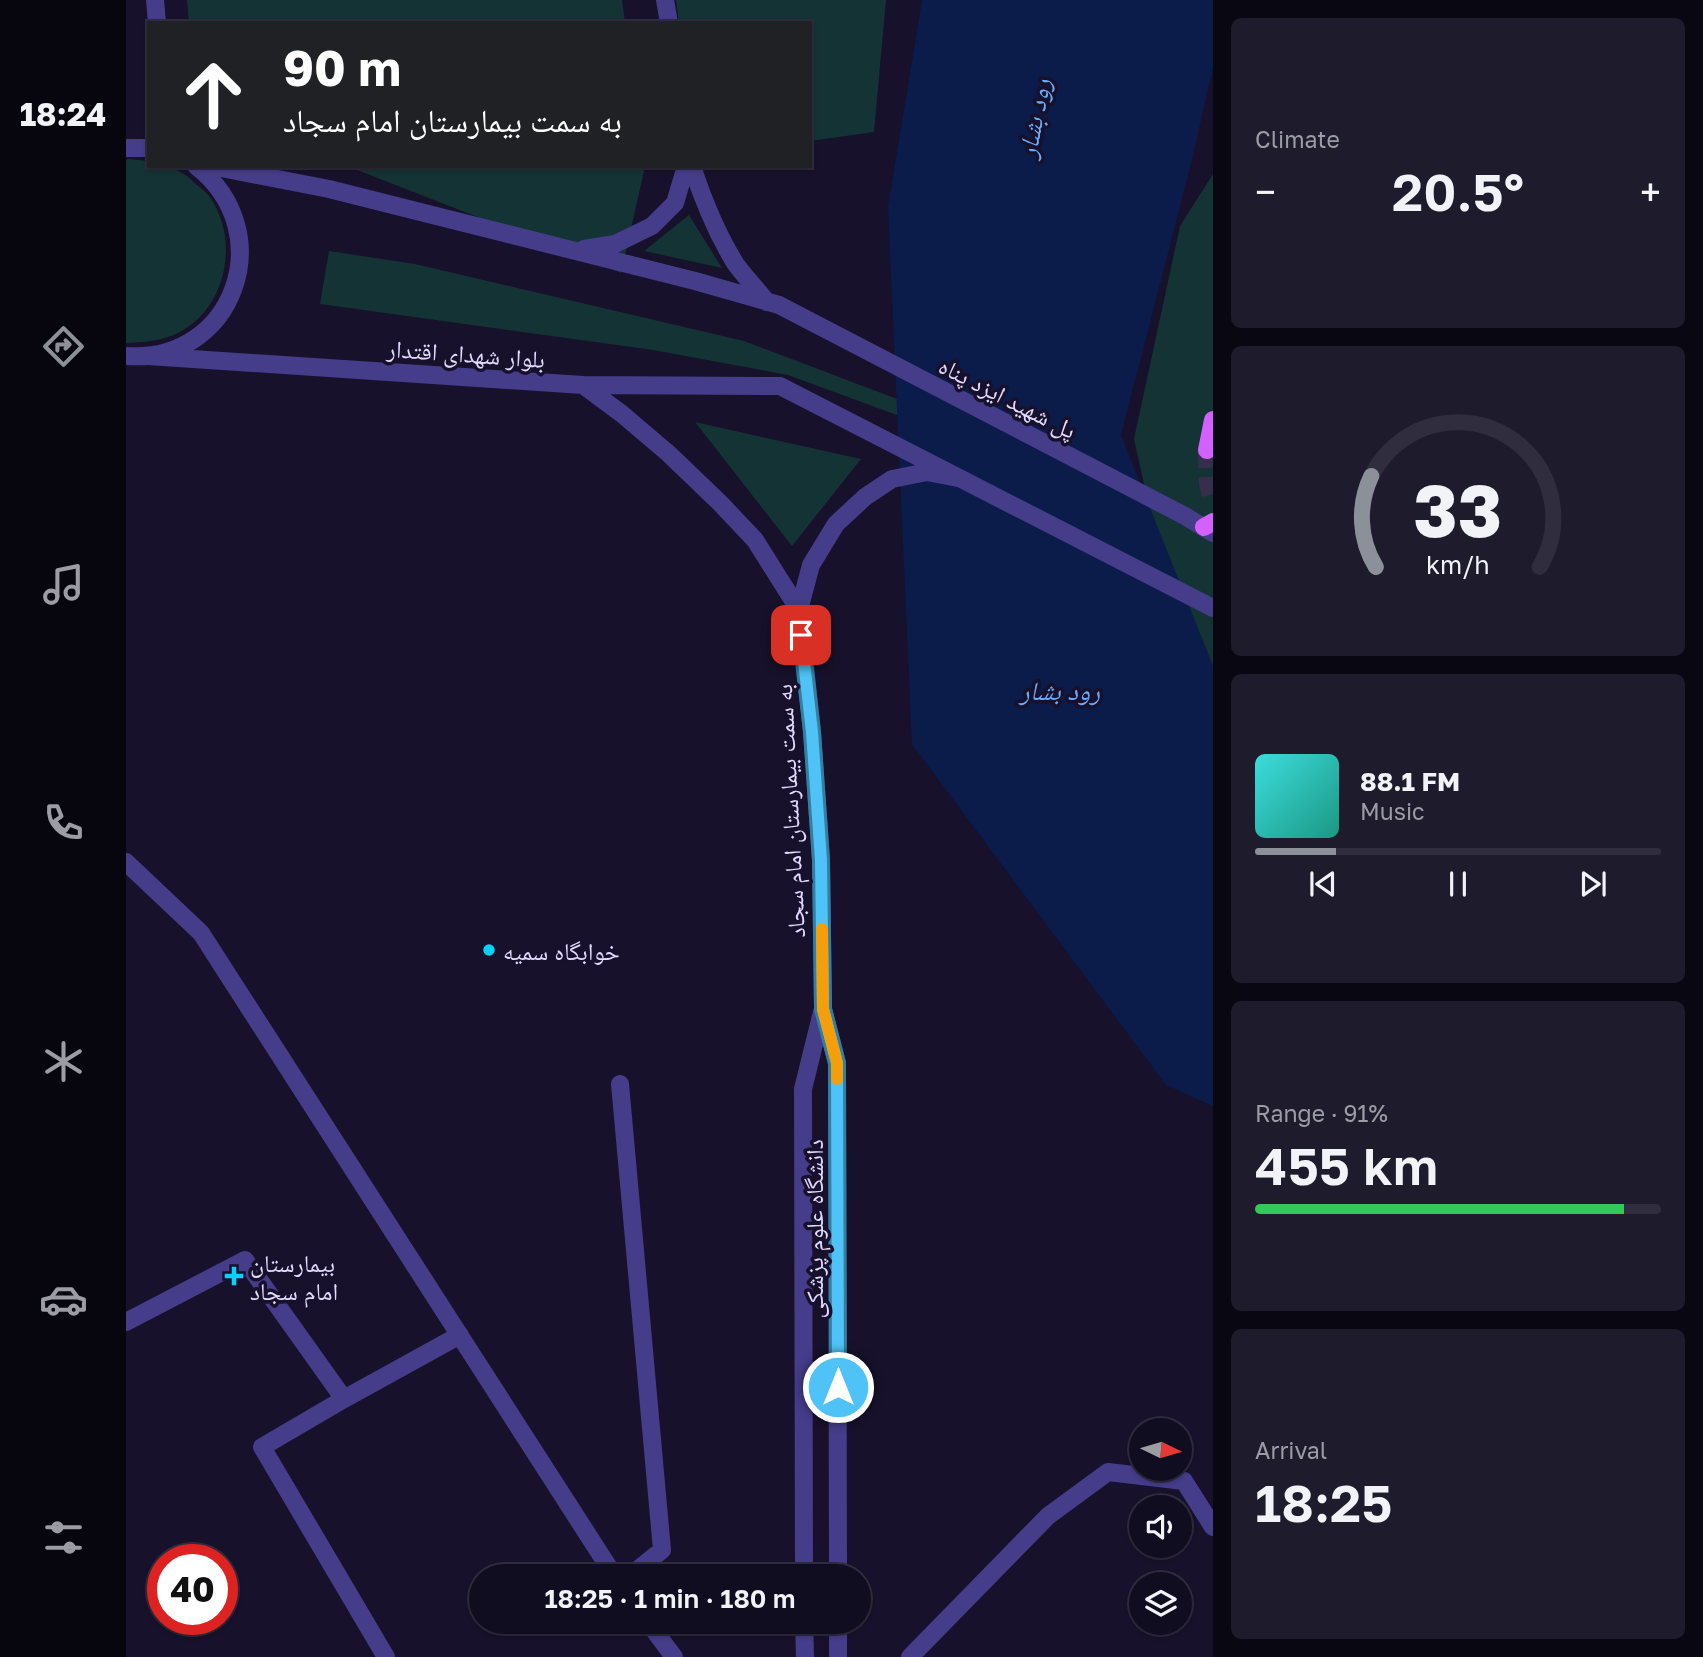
<!DOCTYPE html>
<meta charset="utf-8">
<style>
body{margin:0;font-family:"Golos Text","Noto Naskh Arabic",sans-serif;background:#1e1b2d;color:#f1f3f6;height:100vh;display:flex;flex-direction:column;font-size:26px;white-space:nowrap}
*{box-sizing:border-box;margin:0}
p{font-size:23px;color:#9c9ca5}
.icon{flex:none;width:38px;height:38px;fill:none;stroke:currentColor;stroke-width:2;stroke-linecap:round;stroke-linejoin:round}
.map{position:relative;flex:1;overflow:hidden}
.side{display:flex;flex-direction:column;gap:18px;padding:18px;background:#090712;width:490px}
.side>*{flex:none}
.banner{position:absolute;left:21px;top:21px;width:665px;height:147px;border-radius:0px;box-shadow:0 2px 5px #0004,0 0 0 2px #302d3e;background:#202124;color:#fff;overflow:hidden}
.needle{width:46px;rotate:95deg}
.tools{position:absolute;left:1003px;top:1418px;display:grid;gap:14px}
.tools a{display:grid;place-items:center;width:63px;height:63px;border-radius:50%;background:#110d20;box-shadow:0 2px 5px #0004,0 0 0 2px #302d3e;font-size:35px}
.speed{position:absolute;left:21px;top:1544px;display:flex;gap:14px;font-size:35px;font-weight:700;text-align:center}
.speed>*{display:grid;place-content:center;width:91px;height:91px;border-radius:50%;background:#110d20;box-shadow:0 2px 5px #0004,0 0 0 2px #302d3e;line-height:1}
.speed .limit{border:10px solid #d22;background:#fff;color:#111}
.pin{position:absolute;display:grid;place-items:center;width:60px;height:60px;color:#fff;margin:-30px;border-radius:14px;box-shadow:0 4px 10px #0006}
.me{position:absolute;width:77px;margin:-38px;rotate:0deg;stroke-linejoin:round;filter:drop-shadow(0 0 5px #0008)}
.turn{display:flex;align-items:center;gap:24px;height:147px;padding:0 21px;font-size:32px}
.turn .icon{width:91px;height:91px;stroke-width:2.5}
.turn b{display:block;font-size:49px;line-height:60px}
.big{font-size:52px;font-weight:600;line-height:1.1}
.side .widget{flex:1;display:flex;flex-direction:column;justify-content:center;gap:10px;min-width:0;padding:0 24px;border-radius:10px;background:#1e1b2d}
.side .dial{align-items:center;gap:0}
.dial svg{height:182px;overflow:visible;fill:none;stroke:#302d3e;stroke-width:7;stroke-linecap:round;text-anchor:middle}
.dial text{fill:#f1f3f6;stroke:none}
.song{display:flex;align-items:center;gap:21px}
.cover{width:84px;height:84px;border-radius:10px;background:linear-gradient(135deg,hsl(180 70% 55%),hsl(170 70% 35%))}
.played{height:7px;border-radius:4px;background:linear-gradient(90deg,#8c9099 20%,#302d3e 20%)}
.keys{display:flex;justify-content:space-around;direction:ltr}
.heat{display:flex;justify-content:space-between;align-items:center;font-size:38px;direction:ltr}
.charge{height:10px;border-radius:5px;background:linear-gradient(90deg,#34c759 91%,#302d3e 0)}
.trip{position:absolute;left:343px;top:1564px;width:402px;height:70px;border-radius:35px;background:#110d20;box-shadow:0 2px 5px #0004,0 0 0 2px #302d3e;font-weight:600;line-height:70px;text-align:center}
main{display:flex;flex:1;min-height:0}
.tab-bar{display:flex;flex-direction:column;width:126px;justify-content:space-around;align-items:center;background:#07050d;color:#9c9ca5}
.tab-bar .icon{width:49px;height:49px}
.tab-bar .selected{color:#8c9099}
.tab-bar b{font-size:32px;color:#f1f3f6}
.map>svg:first-child{display:block}
.green{fill:#143335}
.water{fill:#0b1c4a}
.lines{fill:none;stroke-linecap:round;stroke-linejoin:round}
.major-tunnel{stroke:#352f4b;stroke-width:18;stroke-dasharray:18 9;stroke-linecap:butt}
.minor{stroke:#453c8a;stroke-width:18}
.major{stroke:#d261ff;stroke-width:18}
.route-casing{stroke:#337fa1;stroke-width:18}
.route{stroke:#4fc3f7;stroke-width:12}
.slow{stroke:#f59e0b;stroke-width:12}
.poi-dot{fill:#06d1ff;stroke:#17112b;stroke-width:2.5}
.labels{text-anchor:middle;dominant-baseline:central;stroke-width:7;stroke-linejoin:round;paint-order:stroke}
.street-label{font-size:24px;fill:#e2daff;stroke:#17112b}
.poi-label{font-size:24px;fill:#e2daff;stroke:#17112b;text-anchor:start}
.water-label{font-size:26px;font-style:italic;fill:#68acff;stroke:#17112b}
</style>
<main>
<nav class="tab-bar">
<b>18:24</b>
<svg class="icon selected" aria-label="directions" viewBox="0 0 24 24"><path d="M12 3l9 9-9 9-9-9zM9 14v-3h6M13 9l2 2-2 2"/></svg>
<svg class="icon" aria-label="music" viewBox="0 0 24 24"><path d="M9 18V5l10-2v13"/><circle cx="6" cy="18" r="3"/><circle cx="16" cy="16" r="3"/></svg>
<svg class="icon" aria-label="phone" viewBox="0 0 24 24"><path d="M5 4h4l2 5-3 2q2 4 5 5l2-3 5 2v4C11 20 4 13 5 4z"/></svg>
<svg class="icon" aria-label="climate" viewBox="0 0 24 24"><path d="M12 3v18M4 7l16 10M4 17L20 7"/></svg>
<svg class="icon" aria-label="car" viewBox="0 0 24 24"><path d="M5 17H2v-5l4-1 3-4h7l3 4 3 1v5h-3M9 17h6M6 11h13"/><circle cx="7" cy="17" r="2"/><circle cx="17" cy="17" r="2"/></svg>
<svg class="icon" aria-label="filters" viewBox="0 0 24 24"><path d="M4 7h16M4 17h16"/><circle cx="9" cy="7" r="2"/><circle cx="15" cy="17" r="2"/></svg>
</nav>
<div class="map">
<svg width="1087" height="1657" viewBox="0 0 1087 1657">
<rect width="100%" height="100%" fill="#17112b"/>
<!-- green -->
<path class="green" d="M 61,0 L 496,0 L 499,23 L 63,23 Z
M 550,0 L 760,0 L 748,132 L 684,141 L 684,23 L 553,23 Z
M 2,159 L 23,161 L 23,166 C 28,166 34,166 39,166 C 51,168 62,176 71,185 C 75,188 80,192 83,196 C 113,237 102,302 59,329 C 42,340 22,342 2,343 L 0,343 L 0,160 Z
M 221,166 L 518,166 L 518,171 L 495,273 Z
M 1087,174 L 1087,736 L 806,428 L 662,375 L 527,350 L 194,304 L 203,251 L 289,264 L 618,341 L 808,413 L 1023,506 L 1008,439 L 1054,226 Z
M 563,215 L 596,268 L 518,251 Z
M 569,422 L 735,459 L 666,546 Z"/>
<!-- water -->
<path class="water" d="M 796,0 L 1087,0 L 1087,67 L 1066,160 L 995,435 L 1087,666 L 1087,1106 L 1040,1085 L 786,744 L 762,207 Z"/>
<g class="lines">
<!-- major-tunnel -->
<path class="major-tunnel" d="M 1081,450 L 1082,484 L 1087,502"/>
<!-- minor -->
<path class="minor" d="M 29,0 L 31,23
M 539,0 L 543,23
M 0,148 L 23,148
M 85,166 L 203,189 L 569,281 L 653,305 L 1059,516 L 1087,533
M 566,166 C 577,200 590,232 609,263 C 618,276 631,289 641,302
M 458,249 L 489,244 L 526,226 L 549,203 L 560,166
M 0,356 C 108,364 155,232 70,166
M 22,356 L 457,385 L 654,386 L 1087,608
M 457,385 L 496,414 L 543,454 L 594,503 L 629,540 L 673,610
M 0,862 L 75,933 L 489,1577
M 494,1084 L 536,1550 L 503,1577
M 0,1322 L 119,1260 L 218,1399
M 678,1577 L 677,1089 L 696,1012
M 712,1577 L 711,1063 L 697,1009 L 695,860 L 686,732 L 673,610 L 685,565 L 710,524 L 739,497 L 766,479 L 801,472 L 832,478
M 522,1622 L 548,1657
M 678,1622 L 679,1657
M 712,1622 L 712,1657
M 260,1657 L 136,1447 L 218,1399 L 334,1335
M 784,1657 L 922,1516 L 982,1472 L 1058,1481 L 1087,1527"/>
<!-- major -->
<path class="major" d="M 1081,450 L 1087,420
M 1078,527 L 1087,522"/>
</g>
<g class="lines">
<defs>
<path id="route" d="M 675,635 L 686,732 L 695,860 L 697,1009 L 711,1063 L 712,1387"/>
</defs>
<!-- route casing -->
<use href="#route" class="route-casing"/>
<!-- route -->
<use href="#route" class="route"/>
<!-- slow -->
<path class="slow" d="M 696,929 L 697,1009 L 711,1063 L 711,1079"/>
</g>
<!-- markers -->
<g class="poi-dot">
<circle cx="363" cy="950" r="7"/>
<path d="M104.5 1265.5h7v7h7v7h-7v7h-7v-7h-7v-7h7z"/>
</g>
<g class="labels">
<!-- street labels -->
<g class="street-label">
<text transform="translate(340 353) rotate(4)">بلوار شهدای اقتدار</text>
<text transform="translate(882 397) rotate(27)">پل شهید ایزد پناه</text>
<text transform="translate(663 811) rotate(-93)">به سمت بیمارستان امام سجاد</text>
<text transform="translate(687 1229) rotate(-90)">دانشگاه علوم پزشکی</text>
</g>
<!-- poi labels -->
<g class="poi-label">
<text x="377" y="950">خوابگاه سمیه</text>
<text x="124" y="1262">بیمارستان<tspan x="124" dy="28">امام سجاد</tspan></text>
</g>
<!-- water labels -->
<g class="water-label">
<text transform="translate(908 118) rotate(-79)">رود بشار</text>
<text x="934" y="690">رود بشار</text>
</g>
</g>
</svg>
<div class="tools">
<a><svg class="needle" viewBox="-14 -14 28 28"><path d="M0-13l5 13h-10z" fill="#e53935"/><path d="M0 13l5-13h-10z" fill="#9c9ca5"/></svg></a>
<a><svg class="icon" aria-label="sound" viewBox="0 0 24 24"><path d="M4 9h4l5-4v14l-5-4H4zM17 9q2 3 0 6"/></svg></a>
<a><svg class="icon" aria-label="layers" viewBox="0 0 24 24"><path d="M12 4l9 5-9 5-9-5zM3 14l9 5 9-5"/></svg></a>
</div>
<div class="speed"><div class="limit">40</div></div>
<div class="pin" style="left:675px;top:635px;background:#d93025"><svg class="icon" aria-label="arrive" viewBox="0 0 24 24"><path d="M6 21V4h12l-3 4 3 4H6"/></svg></div>
<svg class="me" style="left:712px;top:1387px" viewBox="-20 -20 40 40"><circle r="17" fill="#4fc3f7" stroke="#fff" stroke-width="3"/><path d="M0-11L8 9 0 5-8 9z" fill="#fff"/></svg>
<div class="trip">18:25 · 1 min · 180 m</div>
<div class="banner">
<div class="turn"><svg class="icon" aria-label="ahead" viewBox="0 0 24 24"><path d="M12 20V5M6 11l6-6 6 6"/></svg><div><b>90 m</b>به سمت بیمارستان امام سجاد</div></div>
</div>
</div>
<section class="side">
<div class="widget"><p>Climate</p>
<div class="heat"><a>−</a><b class="big">20.5°</b><a>+</a></div>
</div>
<div class="widget dial"><svg viewBox="0 0 100 80">
<path d="M14 69A42 42 0 1 1 86 69"/>
<path d="M14 69A42 42 0 0 1 12 29" stroke="#8c9099"/>
<text x="50" y="56" font-size="32" font-weight="700">33</text>
<text x="50" y="72" font-size="11">km/h</text>
</svg></div>
<div class="widget">
<div class="song"><i class="cover"></i><div><b>88.1 FM</b><p>Music</p></div></div>
<div class="played"></div>
<div class="keys"><svg class="icon" aria-label="previous" viewBox="0 0 24 24"><path d="M18 5L8 12l10 7zM5 5v14"/></svg><svg class="icon" aria-label="pause" viewBox="0 0 24 24"><path d="M8 5v14M16 5v14"/></svg><svg class="icon" aria-label="next" viewBox="0 0 24 24"><path d="M6 5l10 7-10 7zM19 5v14"/></svg></div>
</div>
<div class="widget"><p>Range · 91%</p><b class="big">455 km</b><div class="charge"></div></div>
<div class="widget"><p>Arrival</p><b class="big">18:25</b></div>
</section>
</main>
